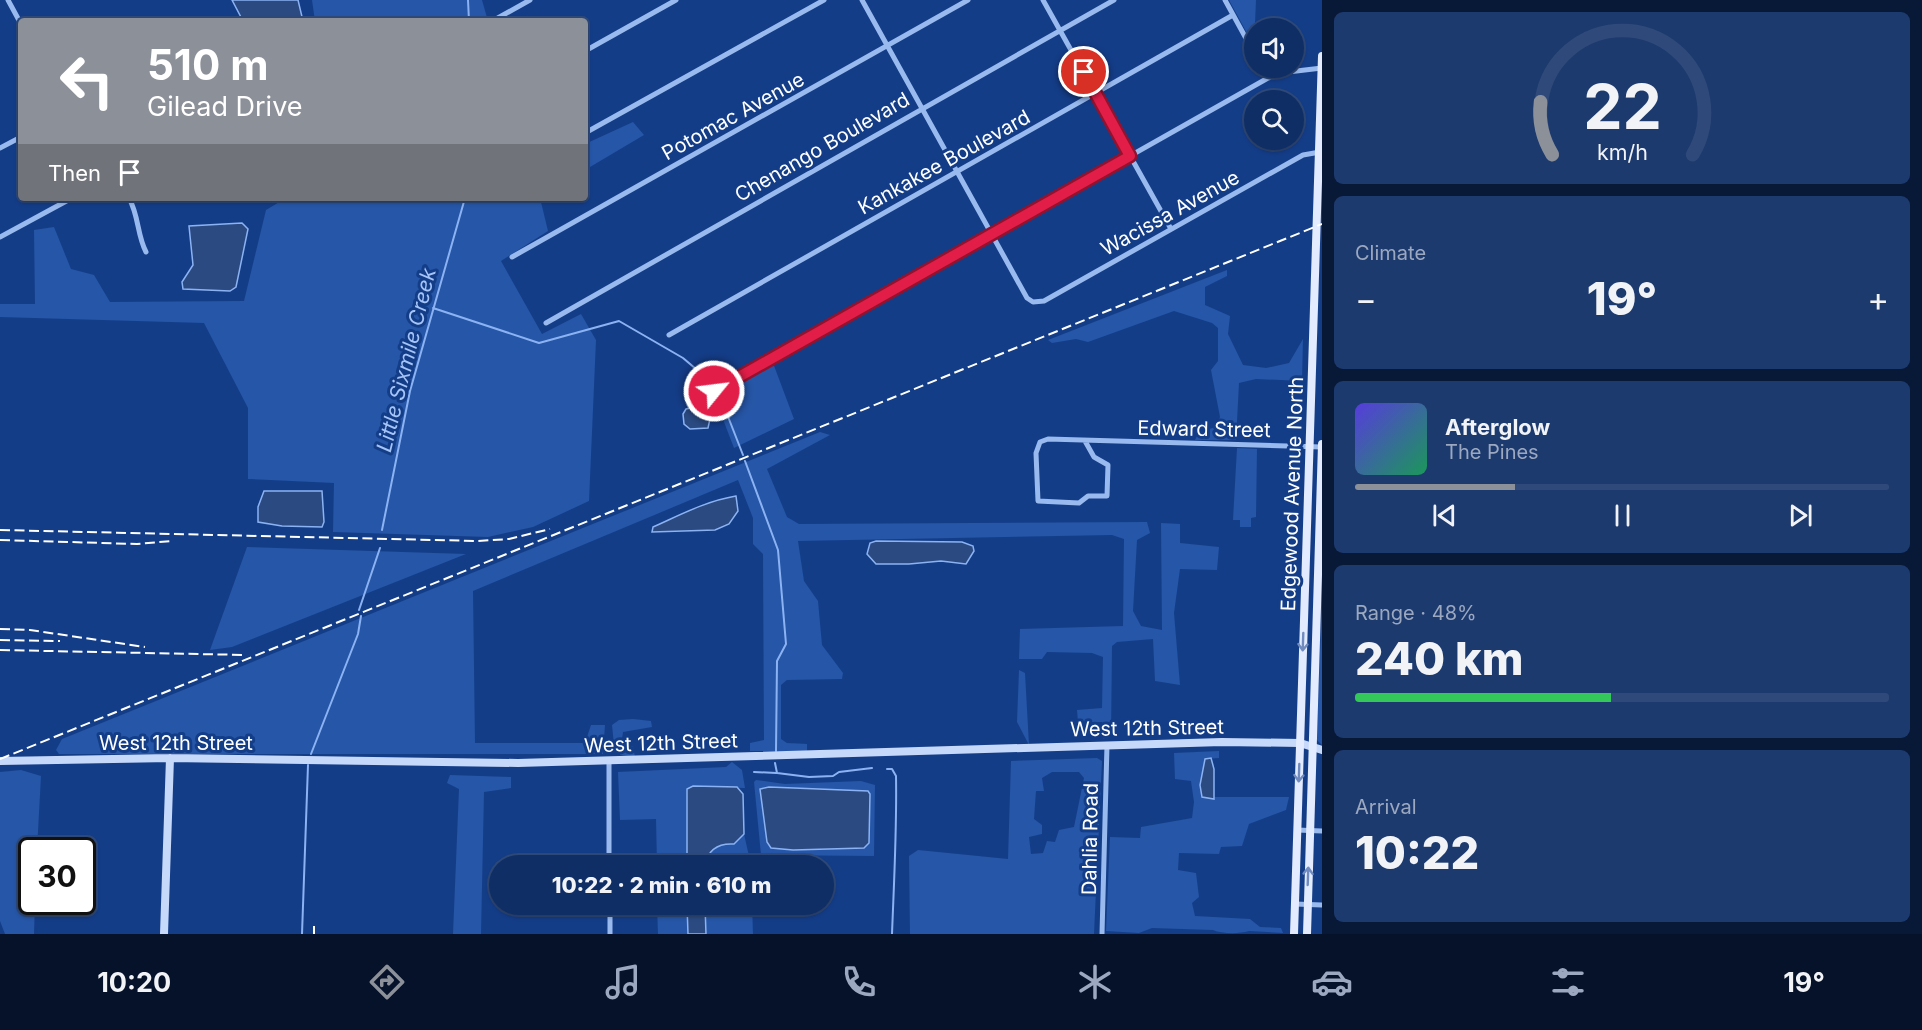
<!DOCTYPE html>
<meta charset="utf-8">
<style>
body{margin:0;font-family:Inter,sans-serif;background:#1d3a6f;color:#f1f3f6;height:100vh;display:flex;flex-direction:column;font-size:22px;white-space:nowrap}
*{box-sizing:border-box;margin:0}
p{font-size:20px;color:#9ba8bf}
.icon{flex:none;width:33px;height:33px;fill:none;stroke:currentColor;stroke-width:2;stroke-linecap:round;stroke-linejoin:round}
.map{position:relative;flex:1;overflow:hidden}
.drawer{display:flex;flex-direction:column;gap:12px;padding:12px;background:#081938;width:600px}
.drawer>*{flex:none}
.top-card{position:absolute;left:18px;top:18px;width:570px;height:183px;border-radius:6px;box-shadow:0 2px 4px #0004,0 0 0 2px #2f4a7a;background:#8c9099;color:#fff;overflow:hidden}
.tools{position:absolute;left:1244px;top:18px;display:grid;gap:12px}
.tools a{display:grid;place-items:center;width:60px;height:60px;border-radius:50%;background:#0f2e66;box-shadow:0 2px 4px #0004,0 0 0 2px #2f4a7a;font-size:30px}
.speed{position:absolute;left:18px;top:837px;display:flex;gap:12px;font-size:30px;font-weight:700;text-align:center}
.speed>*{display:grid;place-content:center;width:78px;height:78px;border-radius:50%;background:#0f2e66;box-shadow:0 2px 4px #0004,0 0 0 2px #2f4a7a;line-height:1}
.speed .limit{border:3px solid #111;border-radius:9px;background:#fff;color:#111}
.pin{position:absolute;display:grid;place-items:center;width:51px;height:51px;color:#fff;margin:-26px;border:3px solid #fff;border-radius:50%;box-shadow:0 2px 6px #0007}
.me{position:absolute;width:66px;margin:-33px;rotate:61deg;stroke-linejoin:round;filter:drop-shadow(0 0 4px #0008)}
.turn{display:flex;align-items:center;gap:21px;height:126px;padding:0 30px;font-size:27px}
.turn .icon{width:78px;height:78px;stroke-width:2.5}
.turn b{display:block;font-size:42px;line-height:51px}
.then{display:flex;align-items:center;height:57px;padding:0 30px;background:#0003;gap:12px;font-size:22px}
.big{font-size:45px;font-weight:800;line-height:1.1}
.drawer .widget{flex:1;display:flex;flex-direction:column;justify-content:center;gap:9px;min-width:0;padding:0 21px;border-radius:9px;background:#1d3a6f}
.drawer .dial{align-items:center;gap:0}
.dial svg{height:156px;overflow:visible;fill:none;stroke:#2f4a7a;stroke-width:7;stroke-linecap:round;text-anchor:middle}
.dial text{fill:#f1f3f6;stroke:none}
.song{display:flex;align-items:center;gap:18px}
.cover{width:72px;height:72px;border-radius:9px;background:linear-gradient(135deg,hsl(250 70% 55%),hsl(150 70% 35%))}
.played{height:6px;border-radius:3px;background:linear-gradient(90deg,#8c9099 30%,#2f4a7a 30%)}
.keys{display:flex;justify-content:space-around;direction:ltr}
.heat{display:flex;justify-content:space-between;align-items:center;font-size:33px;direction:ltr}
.charge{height:9px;border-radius:4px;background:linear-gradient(90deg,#34c759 48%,#2f4a7a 0)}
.trip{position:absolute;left:489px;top:855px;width:345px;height:60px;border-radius:30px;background:#0f2e66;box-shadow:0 2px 4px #0004,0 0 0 2px #2f4a7a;font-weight:800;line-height:60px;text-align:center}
.dock{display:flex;height:96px;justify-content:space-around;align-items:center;background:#061229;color:#9ba8bf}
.dock .icon{width:42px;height:42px}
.dock .on{color:#8c9099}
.dock b{font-size:27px;color:#f1f3f6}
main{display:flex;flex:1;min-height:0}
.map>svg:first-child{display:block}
.green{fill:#2656a7;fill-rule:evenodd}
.water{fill:#2b4a82;stroke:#8bb3f3;stroke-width:1.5}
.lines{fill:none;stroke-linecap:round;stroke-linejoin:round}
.stream{stroke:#8bb3f3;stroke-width:2}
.street{stroke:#99baef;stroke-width:5}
.secondary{stroke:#c7d9fb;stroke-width:8}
.primary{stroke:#e2ebff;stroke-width:8}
.rail{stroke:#fff;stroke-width:2;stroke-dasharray:10 4.5;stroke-linecap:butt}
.oneway{stroke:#718bbe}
.route-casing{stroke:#92132f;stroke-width:15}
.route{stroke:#e11d48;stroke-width:10}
.labels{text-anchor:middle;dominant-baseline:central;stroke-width:6;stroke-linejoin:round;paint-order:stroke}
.street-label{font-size:20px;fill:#fff;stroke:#143d88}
.water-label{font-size:21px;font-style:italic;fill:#a5c4f7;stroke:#143d88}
</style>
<main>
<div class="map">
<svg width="1322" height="934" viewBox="0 0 1322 934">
<rect width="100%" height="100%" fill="#143d88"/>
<!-- green -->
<path class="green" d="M 312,0 L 482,0 L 488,21 L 315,21 Z
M 1229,0 L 1256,0 L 1254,46 Z
M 633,122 L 644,135 L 585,170 L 585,144 Z
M 286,198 L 540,198 L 548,231 L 501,261 L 542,334 L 581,314 L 596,340 L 589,501 L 533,527 L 488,537 L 333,532 L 334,483 L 248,479 L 248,408 L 204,323 L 0,317 L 0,304 L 35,304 L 34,230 L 54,227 L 71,269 L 94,275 L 110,302 L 244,301 L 266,210 Z
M 1227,270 L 1227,276 L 1205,287 L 1205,305 L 1230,316 L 1228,334 L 1243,365 L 1266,368 L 1289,363 L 1303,339 L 1302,381 L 1256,379 L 1239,383 L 1236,440 L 1195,440 L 1199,432 L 1216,427 L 1220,417 L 1211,370 L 1218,361 L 1218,328 L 1212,323 L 1174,311 L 1088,342 L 1076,339 L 1052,343 L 1048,340 Z
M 773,363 L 794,419 L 734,448 L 714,396 Z
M 820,432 L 830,435 L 767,469 L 787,517 L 799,524 L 1147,522 L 1150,533 L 1137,540 L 1133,611 L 1141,626 L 1162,630 L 1161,523 L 1180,524 L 1180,543 L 1219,547 L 1217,570 L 1180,569 L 1174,613 L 1180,685 L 1155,681 L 1153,639 L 1117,642 L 1112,646 L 1111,737 L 1103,739 L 1102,722 L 1078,722 L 1077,710 L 1102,708 L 1103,657 L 1092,653 L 1047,652 L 1042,659 L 1019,659 L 1020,629 L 1123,626 L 1124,539 L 1112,535 L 798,541 L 804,581 L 818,601 L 822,645 L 843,673 L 842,679 L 787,680 L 781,685 L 781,739 L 787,743 L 807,744 L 807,751 L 750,751 L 750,743 L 764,740 L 763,554 L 753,544 L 753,518 L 738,480 L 473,591 L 475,743 L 585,743 L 591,725 L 605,725 L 603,754 L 59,754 L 56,750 L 62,739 Z
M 1237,448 L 1257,449 L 1256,517 L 1251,518 L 1251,527 L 1240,527 L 1240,520 L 1233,520 Z
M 247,547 L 466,554 L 232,647 L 210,650 Z
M 1322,594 L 1322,745 L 1317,740 Z
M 1019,670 L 1025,673 L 1029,745 L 1017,722 Z
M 633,719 L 651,721 L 652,727 L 623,732 L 622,739 L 633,747 L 635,757 L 620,755 L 620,745 L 614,745 L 612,725 L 619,720 Z
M 1219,751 L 1219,758 L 1205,759 L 1203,797 L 1289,797 L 1286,810 L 1249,824 L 1242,846 L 1221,847 L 1219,854 L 1179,853 L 1178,870 L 1196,873 L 1199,897 L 1192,903 L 1195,916 L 1250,919 L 1260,927 L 1281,928 L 1283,933 L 1249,931 C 1239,934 1222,934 1213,930 L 1152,928 L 1139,933 L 1106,931 L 1110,837 L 1140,838 L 1141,827 L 1192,818 L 1194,802 L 1191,781 L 1175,779 L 1174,753 Z
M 1097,758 L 1102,761 L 1094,934 L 910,934 L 909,856 L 918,850 L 1008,859 L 1011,761 ZM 1052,772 L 1079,772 L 1084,778 L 1074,827 L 1059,830 L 1055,842 L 1047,841 L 1043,853 L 1031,854 L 1029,837 L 1042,834 L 1042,825 L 1034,819 L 1036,791 L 1044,791 L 1042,778 Z
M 732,762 L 742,770 L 745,788 L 689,787 L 687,865 L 657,865 L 656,819 L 620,820 L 618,772 L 726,767 Z
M 21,770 L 41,776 L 37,850 L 32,850 L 32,902 L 35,902 L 34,934 L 5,934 L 0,921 L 0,772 Z
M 450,775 L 511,777 L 511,788 L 484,792 L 481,934 L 453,934 L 459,789 L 447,783 Z
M 756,780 L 785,784 L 861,781 L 875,785 L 874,856 L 761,855 L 754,782 ZM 769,787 L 780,790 L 864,848 L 793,850 L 771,848 L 767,842 L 760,792 L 761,788 Z
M 744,834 L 751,865 L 705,866 C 708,850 718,843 734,844 Z
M 657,905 L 687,905 L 688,934 L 658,934 Z
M 705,905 L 752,905 L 753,934 L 706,934 Z"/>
<!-- water -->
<path class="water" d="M 232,0 L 298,0 L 303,21 L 243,21 Z
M 242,223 L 248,229 L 236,287 L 230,291 L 183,289 L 182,282 L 193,265 L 189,226 Z
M 703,405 L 712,410 L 708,428 L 690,429 L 684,424 L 683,414 L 686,409 Z
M 264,491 L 322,491 L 324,522 L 322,527 L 282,526 L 258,522 L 258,507 Z
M 736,496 L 738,511 L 729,524 L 715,530 L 652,532 L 653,527 C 680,515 706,501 736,496 Z
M 876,541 L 962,542 L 973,546 L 974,551 L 966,564 L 941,561 L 909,564 L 876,564 L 867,554 L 870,543 Z
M 1211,758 L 1214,769 L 1214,799 L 1202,797 L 1200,785 L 1205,759 Z
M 693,786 L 737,787 L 743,794 L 744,834 L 734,844 C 718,843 708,850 705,865 L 687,865 L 687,789 Z
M 769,787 L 868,791 L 870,794 L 869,843 L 864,848 L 793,850 L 771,848 L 767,842 L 760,789 Z
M 687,905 L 705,905 L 706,934 L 688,934 Z"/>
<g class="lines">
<!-- stream -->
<path class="stream" d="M 468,0 L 469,21
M 433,308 L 539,343 L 619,321 L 683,358 L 716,386
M 718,391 L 743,455
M 745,461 L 778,550 L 786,644 L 777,661 L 776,751
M 382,530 L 410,391 L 465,198
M 359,610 L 380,548
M 311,754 L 358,634 L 361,616
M 775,763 L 777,773 L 809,777 L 833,776 L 839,772 L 872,768
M 887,769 L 892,769 L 896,776 C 897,829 894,881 892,934
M 754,772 L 776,773
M 302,934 L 308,765"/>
<!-- street -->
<path class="street" d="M 8,0 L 21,24
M 862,0 L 1027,298 L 1033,302 L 1044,301 L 1303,155 L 1320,152
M 1043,0 L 1171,229
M 1225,0 L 1254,53
M 496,19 L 530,0
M 585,51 L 676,0
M 1262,68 L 1268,78
M 585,133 L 824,0
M 0,148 L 21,137
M 129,198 C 139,216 137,235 146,252
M 0,237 L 72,198
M 512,257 L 968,0
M 546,323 L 1114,0
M 669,335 L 1233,15
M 714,391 L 1268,78 L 1288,72 L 1322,68
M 1085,441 L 1094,457 L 1108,465 L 1107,496 L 1088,496 L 1079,503 L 1038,501 L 1036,453 L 1040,442 L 1048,439 L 1322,447
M 1297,830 L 1322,831
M 609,866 L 609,762
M 610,904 L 610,934
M 1295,904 L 1322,905
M 1102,934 L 1107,745"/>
<!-- secondary -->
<path class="secondary" d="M 0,761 L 170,758 L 518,763 L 1222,742 L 1300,743 L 1322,750
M 164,934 L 170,758"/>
<!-- primary -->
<path class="primary" d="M 1294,934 L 1322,56
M 1307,934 L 1322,444"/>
<!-- rail -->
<path class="rail" d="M 0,530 L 478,541 L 509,539 L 550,529
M 0,540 L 137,544 L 171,541
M 0,629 L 30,630 L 145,647
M 0,640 L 60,641
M 0,650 L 246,655
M 0,759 L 1322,224
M 314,934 L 314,926"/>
</g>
<!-- one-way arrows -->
<defs><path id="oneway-shaft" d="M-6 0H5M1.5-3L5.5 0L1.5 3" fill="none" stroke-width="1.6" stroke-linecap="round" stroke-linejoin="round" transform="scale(1.5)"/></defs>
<g class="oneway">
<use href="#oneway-shaft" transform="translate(1303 642) rotate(92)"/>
<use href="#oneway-shaft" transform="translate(1299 773) rotate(92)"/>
<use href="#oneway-shaft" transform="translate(1308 876) rotate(-88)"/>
</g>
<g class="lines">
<defs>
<path id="route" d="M 714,391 L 1130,156 L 1084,72"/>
</defs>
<!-- route casing -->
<use href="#route" class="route-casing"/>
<!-- route -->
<use href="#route" class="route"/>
</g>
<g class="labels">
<!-- street labels -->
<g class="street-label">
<text transform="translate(733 116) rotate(-29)">Potomac Avenue</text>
<text transform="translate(822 147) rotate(-30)">Chenango Boulevard</text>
<text transform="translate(944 162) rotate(-29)">Kankakee Boulevard</text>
<text transform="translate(1170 213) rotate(-29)">Wacissa Avenue</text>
<text transform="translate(1204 429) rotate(1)">Edward Street</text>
<text transform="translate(1292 494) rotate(-88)">Edgewood Avenue North</text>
<text transform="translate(1147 728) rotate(-1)">West 12th Street</text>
<text x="176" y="743">West 12th Street</text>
<text transform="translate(661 743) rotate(-2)">West 12th Street</text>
<text transform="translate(1090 839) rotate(-89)">Dahlia Road</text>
</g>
<!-- water labels -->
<g class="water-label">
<text transform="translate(406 360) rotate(-76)">Little Sixmile Creek</text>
</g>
</g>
</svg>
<div class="tools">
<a><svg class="icon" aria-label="sound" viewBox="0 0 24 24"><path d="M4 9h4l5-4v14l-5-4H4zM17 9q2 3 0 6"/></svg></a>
<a><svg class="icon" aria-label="search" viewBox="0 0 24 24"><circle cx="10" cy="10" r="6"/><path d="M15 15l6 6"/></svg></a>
</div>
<div class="speed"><div class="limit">30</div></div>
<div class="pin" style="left:1084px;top:72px;background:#d93025"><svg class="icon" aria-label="arrive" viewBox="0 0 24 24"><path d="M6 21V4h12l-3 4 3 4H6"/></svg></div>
<svg class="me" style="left:714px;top:391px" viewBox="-20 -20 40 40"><circle r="17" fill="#e11d48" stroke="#fff" stroke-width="3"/><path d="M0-11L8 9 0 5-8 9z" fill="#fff"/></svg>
<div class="trip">10:22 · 2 min · 610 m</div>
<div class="top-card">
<div class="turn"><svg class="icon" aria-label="left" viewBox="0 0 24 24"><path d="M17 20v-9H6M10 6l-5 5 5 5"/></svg><div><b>510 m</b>Gilead Drive</div></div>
<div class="then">Then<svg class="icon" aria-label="arrive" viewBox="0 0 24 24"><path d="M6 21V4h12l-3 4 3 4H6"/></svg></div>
</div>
</div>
<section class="drawer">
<div class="widget dial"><svg viewBox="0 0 100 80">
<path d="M14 69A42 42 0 1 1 86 69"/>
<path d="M14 69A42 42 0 0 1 8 42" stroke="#8c9099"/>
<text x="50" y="56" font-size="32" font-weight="700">22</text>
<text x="50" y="72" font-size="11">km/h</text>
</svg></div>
<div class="widget"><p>Climate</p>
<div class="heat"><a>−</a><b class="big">19°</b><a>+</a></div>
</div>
<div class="widget">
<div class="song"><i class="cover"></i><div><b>Afterglow</b><p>The Pines</p></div></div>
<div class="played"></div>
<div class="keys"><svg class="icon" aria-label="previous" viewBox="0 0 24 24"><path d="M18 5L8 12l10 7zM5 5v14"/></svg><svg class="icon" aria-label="pause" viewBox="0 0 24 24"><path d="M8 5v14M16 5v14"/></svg><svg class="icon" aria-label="next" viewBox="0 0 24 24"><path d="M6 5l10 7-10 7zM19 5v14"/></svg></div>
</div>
<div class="widget"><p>Range · 48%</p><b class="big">240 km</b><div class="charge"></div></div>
<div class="widget"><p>Arrival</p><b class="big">10:22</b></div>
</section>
</main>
<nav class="dock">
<b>10:20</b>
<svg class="icon on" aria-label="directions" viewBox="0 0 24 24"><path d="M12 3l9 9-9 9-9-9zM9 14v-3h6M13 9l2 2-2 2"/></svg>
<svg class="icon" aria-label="music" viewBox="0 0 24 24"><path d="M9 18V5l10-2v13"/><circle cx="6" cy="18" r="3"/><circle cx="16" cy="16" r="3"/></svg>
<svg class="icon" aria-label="phone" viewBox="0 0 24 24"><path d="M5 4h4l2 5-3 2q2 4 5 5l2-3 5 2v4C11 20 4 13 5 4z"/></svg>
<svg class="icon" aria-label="climate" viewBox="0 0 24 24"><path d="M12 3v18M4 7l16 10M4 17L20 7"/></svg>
<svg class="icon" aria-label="car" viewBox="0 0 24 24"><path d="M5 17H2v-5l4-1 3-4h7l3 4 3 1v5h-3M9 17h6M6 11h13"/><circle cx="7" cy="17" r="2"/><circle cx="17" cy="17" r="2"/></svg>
<svg class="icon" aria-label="filters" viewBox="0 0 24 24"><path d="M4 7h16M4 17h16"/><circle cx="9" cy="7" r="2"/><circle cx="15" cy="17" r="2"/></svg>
<b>19°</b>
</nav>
